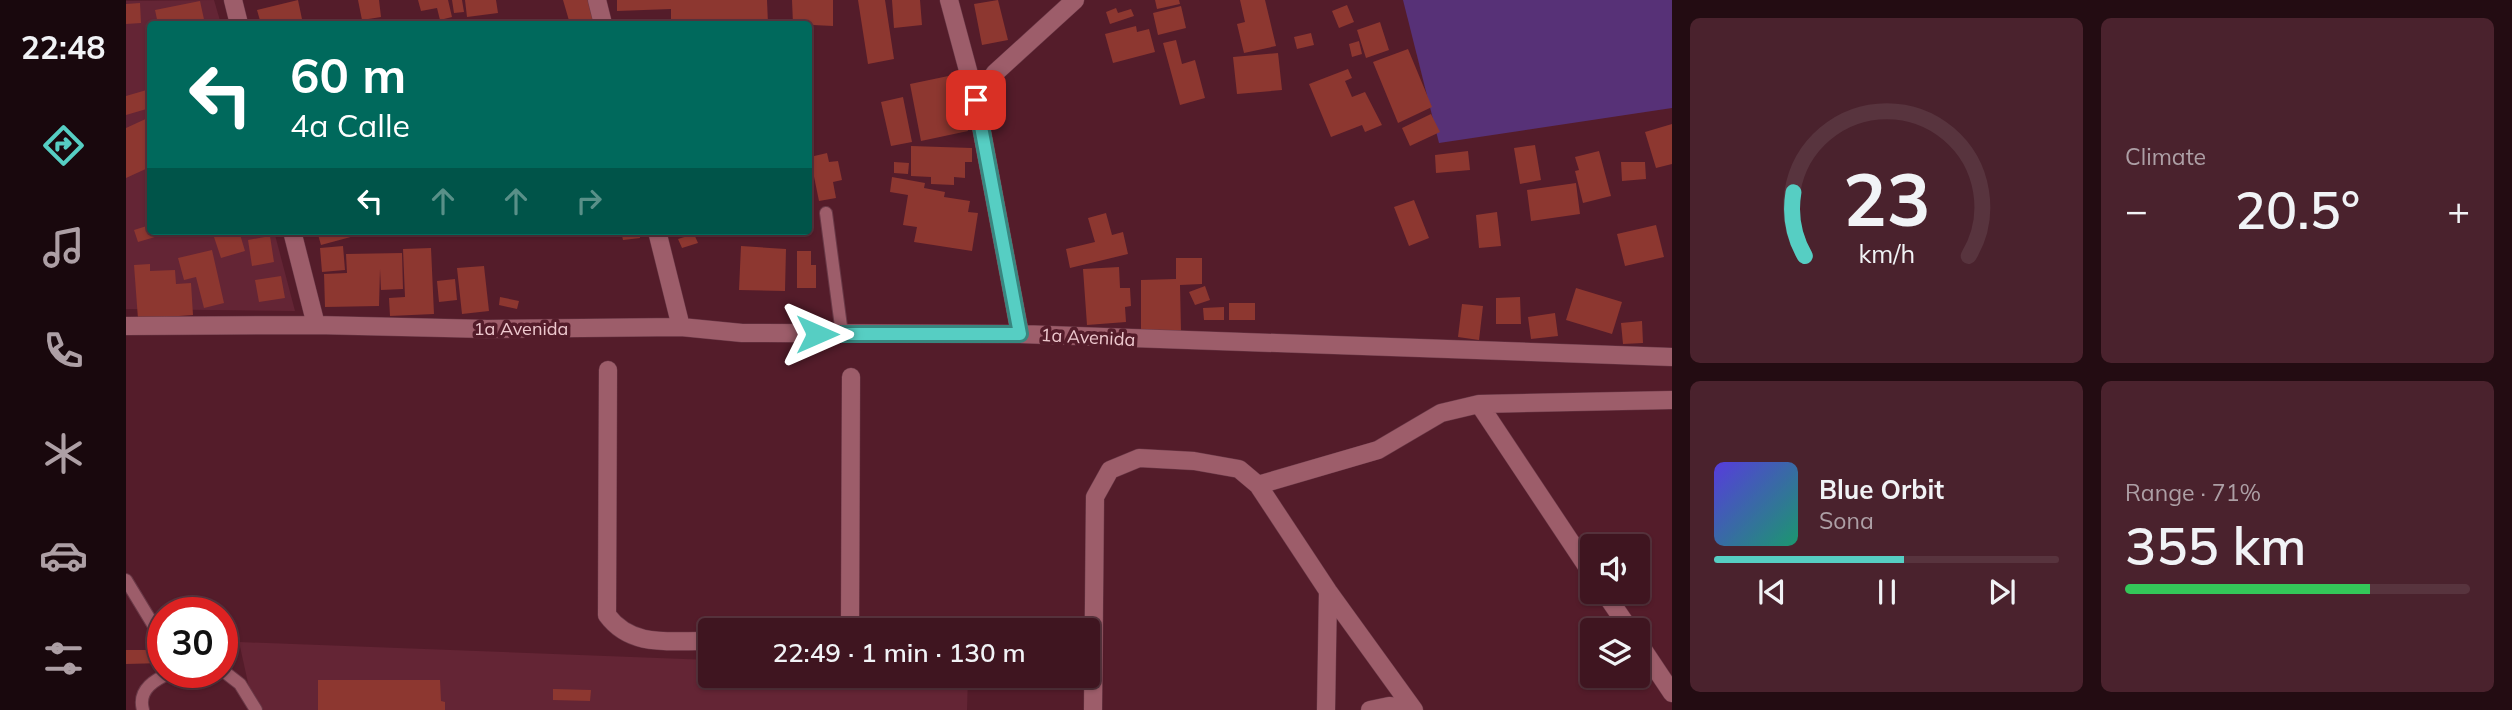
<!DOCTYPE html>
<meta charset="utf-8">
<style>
body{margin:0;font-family:Mulish,sans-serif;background:#4a222d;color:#f1f3f6;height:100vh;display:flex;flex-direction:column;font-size:26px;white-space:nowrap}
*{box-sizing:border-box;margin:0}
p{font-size:23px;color:#ad9fa5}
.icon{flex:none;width:38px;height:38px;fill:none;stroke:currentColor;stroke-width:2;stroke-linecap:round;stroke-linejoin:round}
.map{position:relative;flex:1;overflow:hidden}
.panel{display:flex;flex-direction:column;gap:18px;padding:18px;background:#230c12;width:840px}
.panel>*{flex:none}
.top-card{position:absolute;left:21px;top:21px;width:665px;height:214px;border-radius:7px;box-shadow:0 2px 5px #0004,0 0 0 2px #58343e;background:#00695c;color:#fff;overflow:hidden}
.tools{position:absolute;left:1454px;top:534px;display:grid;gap:14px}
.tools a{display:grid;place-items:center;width:70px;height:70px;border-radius:7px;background:#3f1520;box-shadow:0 2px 5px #0004,0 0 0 2px #58343e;font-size:35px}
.speed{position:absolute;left:21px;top:597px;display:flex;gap:14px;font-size:35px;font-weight:700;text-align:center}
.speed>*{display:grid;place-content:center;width:91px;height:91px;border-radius:50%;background:#3f1520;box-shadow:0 2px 5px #0004,0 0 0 2px #58343e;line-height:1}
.speed .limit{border:10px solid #d22;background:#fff;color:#111}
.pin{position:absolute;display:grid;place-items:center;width:60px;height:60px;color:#fff;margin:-30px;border-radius:14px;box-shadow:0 4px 10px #0006}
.me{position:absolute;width:77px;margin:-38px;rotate:90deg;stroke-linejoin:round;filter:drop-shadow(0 0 5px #0008)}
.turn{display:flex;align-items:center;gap:24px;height:147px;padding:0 28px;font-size:32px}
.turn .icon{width:91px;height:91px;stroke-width:2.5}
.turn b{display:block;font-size:49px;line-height:60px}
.lanes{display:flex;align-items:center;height:66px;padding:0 28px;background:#0003;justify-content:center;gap:35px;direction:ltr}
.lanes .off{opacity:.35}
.big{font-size:52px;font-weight:600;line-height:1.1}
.panel .tile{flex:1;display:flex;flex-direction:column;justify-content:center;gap:10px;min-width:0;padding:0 24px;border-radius:10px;background:#4a222d}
.panel .dial{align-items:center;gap:0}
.dial svg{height:182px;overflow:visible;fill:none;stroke:#58343e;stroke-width:7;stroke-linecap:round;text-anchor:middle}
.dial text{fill:#f1f3f6;stroke:none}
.song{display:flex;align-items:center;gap:21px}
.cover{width:84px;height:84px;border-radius:10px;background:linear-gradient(135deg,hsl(250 70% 55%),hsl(160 70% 35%))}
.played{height:7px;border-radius:4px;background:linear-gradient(90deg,#56cec3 55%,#58343e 55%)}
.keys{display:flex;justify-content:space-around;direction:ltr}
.heat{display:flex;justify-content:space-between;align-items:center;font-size:38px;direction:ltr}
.charge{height:10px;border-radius:5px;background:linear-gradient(90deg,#34c759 71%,#58343e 0)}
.panel .tiles{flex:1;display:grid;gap:18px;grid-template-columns:repeat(2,1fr)}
.trip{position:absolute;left:572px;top:618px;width:402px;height:70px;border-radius:7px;background:#3f1520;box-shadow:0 2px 5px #0004,0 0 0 2px #58343e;font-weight:600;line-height:70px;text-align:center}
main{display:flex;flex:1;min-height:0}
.dock{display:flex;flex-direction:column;width:126px;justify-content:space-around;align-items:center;background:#19080d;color:#ad9fa5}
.dock .icon{width:49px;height:49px}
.dock .on{color:#56cec3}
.dock b{font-size:32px;color:#f1f3f6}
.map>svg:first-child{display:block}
.built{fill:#642535}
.green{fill:#573177}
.building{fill:#8d3730}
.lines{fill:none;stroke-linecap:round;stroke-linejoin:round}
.service-casing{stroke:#6a3947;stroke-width:14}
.minor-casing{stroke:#6a3947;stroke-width:19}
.service{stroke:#9d5d6a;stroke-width:12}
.minor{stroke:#9d5d6a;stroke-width:18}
.route-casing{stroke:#38867f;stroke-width:18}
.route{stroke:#56cec3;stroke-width:12}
.labels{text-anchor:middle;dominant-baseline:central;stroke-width:7;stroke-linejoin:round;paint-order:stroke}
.street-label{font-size:18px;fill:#edc8ce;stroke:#541c2a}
</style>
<main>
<nav class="dock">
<b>22:48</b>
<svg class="icon on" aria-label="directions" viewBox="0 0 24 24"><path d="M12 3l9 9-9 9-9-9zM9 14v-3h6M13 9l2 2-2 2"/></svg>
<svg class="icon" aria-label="music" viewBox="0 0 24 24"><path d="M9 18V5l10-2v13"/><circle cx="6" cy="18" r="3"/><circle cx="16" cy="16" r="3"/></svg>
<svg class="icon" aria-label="phone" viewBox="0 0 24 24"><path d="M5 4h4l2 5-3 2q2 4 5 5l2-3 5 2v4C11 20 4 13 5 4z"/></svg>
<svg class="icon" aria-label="climate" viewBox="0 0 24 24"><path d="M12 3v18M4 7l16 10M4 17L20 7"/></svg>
<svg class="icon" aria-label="car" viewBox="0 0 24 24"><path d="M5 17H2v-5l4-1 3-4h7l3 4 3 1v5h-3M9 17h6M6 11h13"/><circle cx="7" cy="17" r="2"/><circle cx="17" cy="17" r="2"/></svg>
<svg class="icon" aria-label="filters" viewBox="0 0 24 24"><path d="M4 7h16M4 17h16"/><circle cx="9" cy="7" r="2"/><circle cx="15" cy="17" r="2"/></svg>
</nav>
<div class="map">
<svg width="1546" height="710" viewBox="0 0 1546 710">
<rect width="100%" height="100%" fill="#541c2a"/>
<!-- built -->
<path class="built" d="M 88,0 L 95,24 L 24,24 L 24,231 L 148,231 L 169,311 L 0,309 L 0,1 Z
M 113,642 L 584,660 L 584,676 L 842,676 L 841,710 L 128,710 Z"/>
<!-- green -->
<path class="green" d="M 1277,0 L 1546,0 L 1546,108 L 1313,143 Z"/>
<!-- building -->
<path class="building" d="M 172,0 L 177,24 L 135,24 L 131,10 Z
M 232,0 L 253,0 L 255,17 L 236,20 Z
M 292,0 L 322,0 L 326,17 L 314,20 L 311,8 L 295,11 Z
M 326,0 L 336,0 L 338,12 L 328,13 Z
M 339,0 L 370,0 L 372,13 L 341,17 Z
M 437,0 L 466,0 L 472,24 L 444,24 Z
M 491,0 L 641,0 L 642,24 L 545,24 L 545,9 L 491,11 Z
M 666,0 L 707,0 L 707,26 L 667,24 Z
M 732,0 L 759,0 L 768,59 L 742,64 Z
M 766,0 L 794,0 L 796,25 L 768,28 Z
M 872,0 L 882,40 L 856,45 L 848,4 Z
M 1029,0 L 1053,0 L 1054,4 L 1031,9 Z
M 1114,0 L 1139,0 L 1150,46 L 1118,53 L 1111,24 L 1119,22 Z
M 74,1 L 79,24 L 32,24 L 29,10 Z
M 14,3 L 15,23 L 0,24 L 0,4 Z
M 1221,5 L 1228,22 L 1213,28 L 1206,11 Z
M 1055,6 L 1060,28 L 1032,35 L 1027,13 Z
M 990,8 L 992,13 L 1005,9 L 1008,16 L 984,24 L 980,12 Z
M 1254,22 L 1263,50 L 1240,58 L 1231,30 Z
M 1010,26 L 1011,32 L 1023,29 L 1029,52 L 987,63 L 979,34 Z
M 1185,33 L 1188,45 L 1171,49 L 1168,37 Z
M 1050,40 L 1056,64 L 1069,60 L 1079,98 L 1054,105 L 1037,43 Z
M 1233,41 L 1236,54 L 1226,57 L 1223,44 Z
M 1282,49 L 1306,107 L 1272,123 L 1247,62 Z
M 1152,53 L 1156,90 L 1111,94 L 1107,57 Z
M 1222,69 L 1226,78 L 1219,81 L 1226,97 L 1239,92 L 1256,125 L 1239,132 L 1236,125 L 1205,137 L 1183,84 Z
M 832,74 L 839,107 L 829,108 L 831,117 L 839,115 L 842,131 L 795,141 L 784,84 Z
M 24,89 L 24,108 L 0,115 L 0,96 Z
M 777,97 L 786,142 L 765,146 L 755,102 Z
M 1305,114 L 1314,132 L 1284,146 L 1276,128 Z
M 24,117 L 24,167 L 0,178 L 0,128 Z
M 1546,124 L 1546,164 L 1530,168 L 1519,132 Z
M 1409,145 L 1415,180 L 1394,184 L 1388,148 Z
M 785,146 L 846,148 L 846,162 L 839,162 L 839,178 L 828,177 L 828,185 L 805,184 L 805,177 L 785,176 Z
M 1342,151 L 1344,170 L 1310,173 L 1309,155 Z
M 1473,151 L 1485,196 L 1457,203 L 1449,171 L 1453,170 L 1449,157 Z
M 701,153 L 703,162 L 712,161 L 716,180 L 707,182 L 710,198 L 693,201 L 684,157 Z
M 768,162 L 783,163 L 782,174 L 768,173 Z
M 1495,162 L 1519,162 L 1520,179 L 1496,181 Z
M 766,177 L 799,183 L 798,188 L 819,192 L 818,197 L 844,201 L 842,212 L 852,213 L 846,251 L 788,242 L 791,227 L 777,225 L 782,195 L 764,192 Z
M 1450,183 L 1454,214 L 1405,221 L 1401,190 Z
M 1288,200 L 1303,238 L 1283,246 L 1268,207 Z
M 1371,212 L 1375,246 L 1353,248 L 1350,215 Z
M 980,213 L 986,235 L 997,232 L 1002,254 L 944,268 L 940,249 L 969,242 L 962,218 Z
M 24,225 L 29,237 L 12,242 L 8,230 Z
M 1530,225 L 1538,257 L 1499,266 L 1491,234 Z
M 98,231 L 113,231 L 119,251 L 95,258 L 87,234 Z
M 191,231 L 231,231 L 232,235 L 195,245 Z
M 495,231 L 513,231 L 514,238 L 497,240 Z
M 568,234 L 572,243 L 556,248 L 552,239 Z
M 144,236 L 148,262 L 126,266 L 122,240 Z
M 217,246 L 219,270 L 196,272 L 194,248 Z
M 615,246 L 660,249 L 659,291 L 613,290 Z
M 305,248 L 308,314 L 264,316 L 263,298 L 279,297 L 277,249 Z
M 86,250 L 98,303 L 78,308 L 70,277 L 58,280 L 52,258 Z
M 671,251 L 685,251 L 685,265 L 690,265 L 690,288 L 671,288 Z
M 276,253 L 277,289 L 255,290 L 254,269 L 253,306 L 199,307 L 198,274 L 221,273 L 220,254 Z
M 1050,258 L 1076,258 L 1076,284 L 1054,285 L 1055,331 L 1015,331 L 1015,280 L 1050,279 Z
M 24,264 L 24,271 L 49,270 L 50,284 L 65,283 L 67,315 L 12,319 L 8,265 Z
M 358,266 L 363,311 L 336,314 L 331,268 Z
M 993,267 L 994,288 L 1004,288 L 1005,306 L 999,307 L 1000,322 L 961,325 L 957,269 Z
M 155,276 L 159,298 L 133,302 L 129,280 Z
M 329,279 L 331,300 L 313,302 L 311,281 Z
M 1079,286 L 1084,300 L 1069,305 L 1063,292 Z
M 1450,288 L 1496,302 L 1486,334 L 1440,320 Z
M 374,297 L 393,301 L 391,309 L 373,305 Z
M 1394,297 L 1395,324 L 1370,324 L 1370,298 Z
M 1103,303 L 1129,303 L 1129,320 L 1103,320 Z
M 1336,304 L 1357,306 L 1353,340 L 1332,337 Z
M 1098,307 L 1098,320 L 1078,320 L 1077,308 Z
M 1429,313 L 1432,336 L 1405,339 L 1402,317 Z
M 1516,321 L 1517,343 L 1497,344 L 1495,323 Z
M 0,650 L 37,650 L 37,663 L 0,664 Z
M 192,680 L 314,680 L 315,701 L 319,702 L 319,710 L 192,710 Z
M 427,689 L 465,690 L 464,701 L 427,700 Z"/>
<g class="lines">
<defs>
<path id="service" d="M 700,213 L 716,334
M 0,580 L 37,641
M 96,670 L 114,684 L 130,710
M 17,710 C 11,689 30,679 46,672"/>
<path id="minor" d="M 107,0 L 113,24
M 471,0 L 477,24
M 823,0 L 850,100 L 894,334
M 850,100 L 869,73 L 949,0
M 166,231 L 190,325
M 531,231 L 555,327
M 0,326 L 190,325 L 361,329 L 555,327 L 616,333 L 894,334 L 1546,357
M 482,370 L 481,615 C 506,649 546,640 584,641
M 1353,404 L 1466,574
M 1132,485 L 1252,450 L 1315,413 L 1353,404 L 1546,400
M 1478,592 L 1504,630
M 724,630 L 725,377
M 1512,642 L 1546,693
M 967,710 L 969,497 L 984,470 L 1013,458 L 1068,461 L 1113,469 L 1132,485 L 1202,591 L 1288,710
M 1200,710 L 1202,591
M 1244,710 L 1263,706 L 1287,709"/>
</defs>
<!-- service casing -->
<use href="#service" class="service-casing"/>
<!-- minor casing -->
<use href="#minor" class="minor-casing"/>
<!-- service -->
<use href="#service" class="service"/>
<!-- minor -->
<use href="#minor" class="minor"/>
</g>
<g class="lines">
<defs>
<path id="route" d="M 691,334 L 894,334 L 850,100"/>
</defs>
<!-- route casing -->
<use href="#route" class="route-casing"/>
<!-- route -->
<use href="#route" class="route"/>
</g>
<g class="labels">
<!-- street labels -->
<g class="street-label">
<text x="395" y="328">1a Avenida</text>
<text transform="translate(962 337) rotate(3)">1a Avenida</text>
</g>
</g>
</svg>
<div class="tools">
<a><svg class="icon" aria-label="sound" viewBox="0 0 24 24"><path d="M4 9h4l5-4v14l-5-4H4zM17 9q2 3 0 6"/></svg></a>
<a><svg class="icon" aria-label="layers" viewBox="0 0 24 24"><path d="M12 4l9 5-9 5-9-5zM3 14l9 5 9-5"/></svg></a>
</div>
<div class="speed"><div class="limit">30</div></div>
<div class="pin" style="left:850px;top:100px;background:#d93025"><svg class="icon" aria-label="arrive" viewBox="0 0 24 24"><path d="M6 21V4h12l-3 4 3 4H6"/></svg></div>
<svg class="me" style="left:691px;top:334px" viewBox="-20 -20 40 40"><path d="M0-17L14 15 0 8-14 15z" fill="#56cec3" stroke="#fff" stroke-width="4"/></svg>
<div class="trip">22:49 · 1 min · 130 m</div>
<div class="top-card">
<div class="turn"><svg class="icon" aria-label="left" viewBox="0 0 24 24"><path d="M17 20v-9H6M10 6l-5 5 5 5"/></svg><div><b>60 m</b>4a Calle</div></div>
<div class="lanes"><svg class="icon" aria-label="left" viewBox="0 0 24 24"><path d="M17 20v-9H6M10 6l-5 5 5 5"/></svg><svg class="icon off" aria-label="ahead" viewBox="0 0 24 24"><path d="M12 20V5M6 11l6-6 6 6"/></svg><svg class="icon off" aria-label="ahead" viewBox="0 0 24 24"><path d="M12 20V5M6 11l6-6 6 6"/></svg><svg class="icon off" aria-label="right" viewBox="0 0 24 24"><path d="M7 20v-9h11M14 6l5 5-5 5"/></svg></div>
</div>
</div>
<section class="panel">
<div class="tiles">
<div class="tile dial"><svg viewBox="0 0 100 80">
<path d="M14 69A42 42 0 1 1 86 69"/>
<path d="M14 69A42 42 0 0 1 9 41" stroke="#56cec3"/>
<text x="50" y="56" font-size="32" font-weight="700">23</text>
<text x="50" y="72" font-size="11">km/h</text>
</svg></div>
<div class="tile"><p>Climate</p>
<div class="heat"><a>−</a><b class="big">20.5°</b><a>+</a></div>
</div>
<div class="tile">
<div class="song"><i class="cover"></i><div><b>Blue Orbit</b><p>Sona</p></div></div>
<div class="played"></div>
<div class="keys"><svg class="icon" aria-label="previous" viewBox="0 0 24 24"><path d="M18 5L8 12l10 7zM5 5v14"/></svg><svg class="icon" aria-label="pause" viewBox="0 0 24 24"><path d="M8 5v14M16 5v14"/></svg><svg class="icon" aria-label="next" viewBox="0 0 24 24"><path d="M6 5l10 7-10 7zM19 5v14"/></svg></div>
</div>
<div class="tile"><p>Range · 71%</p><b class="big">355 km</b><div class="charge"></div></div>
</div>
</section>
</main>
